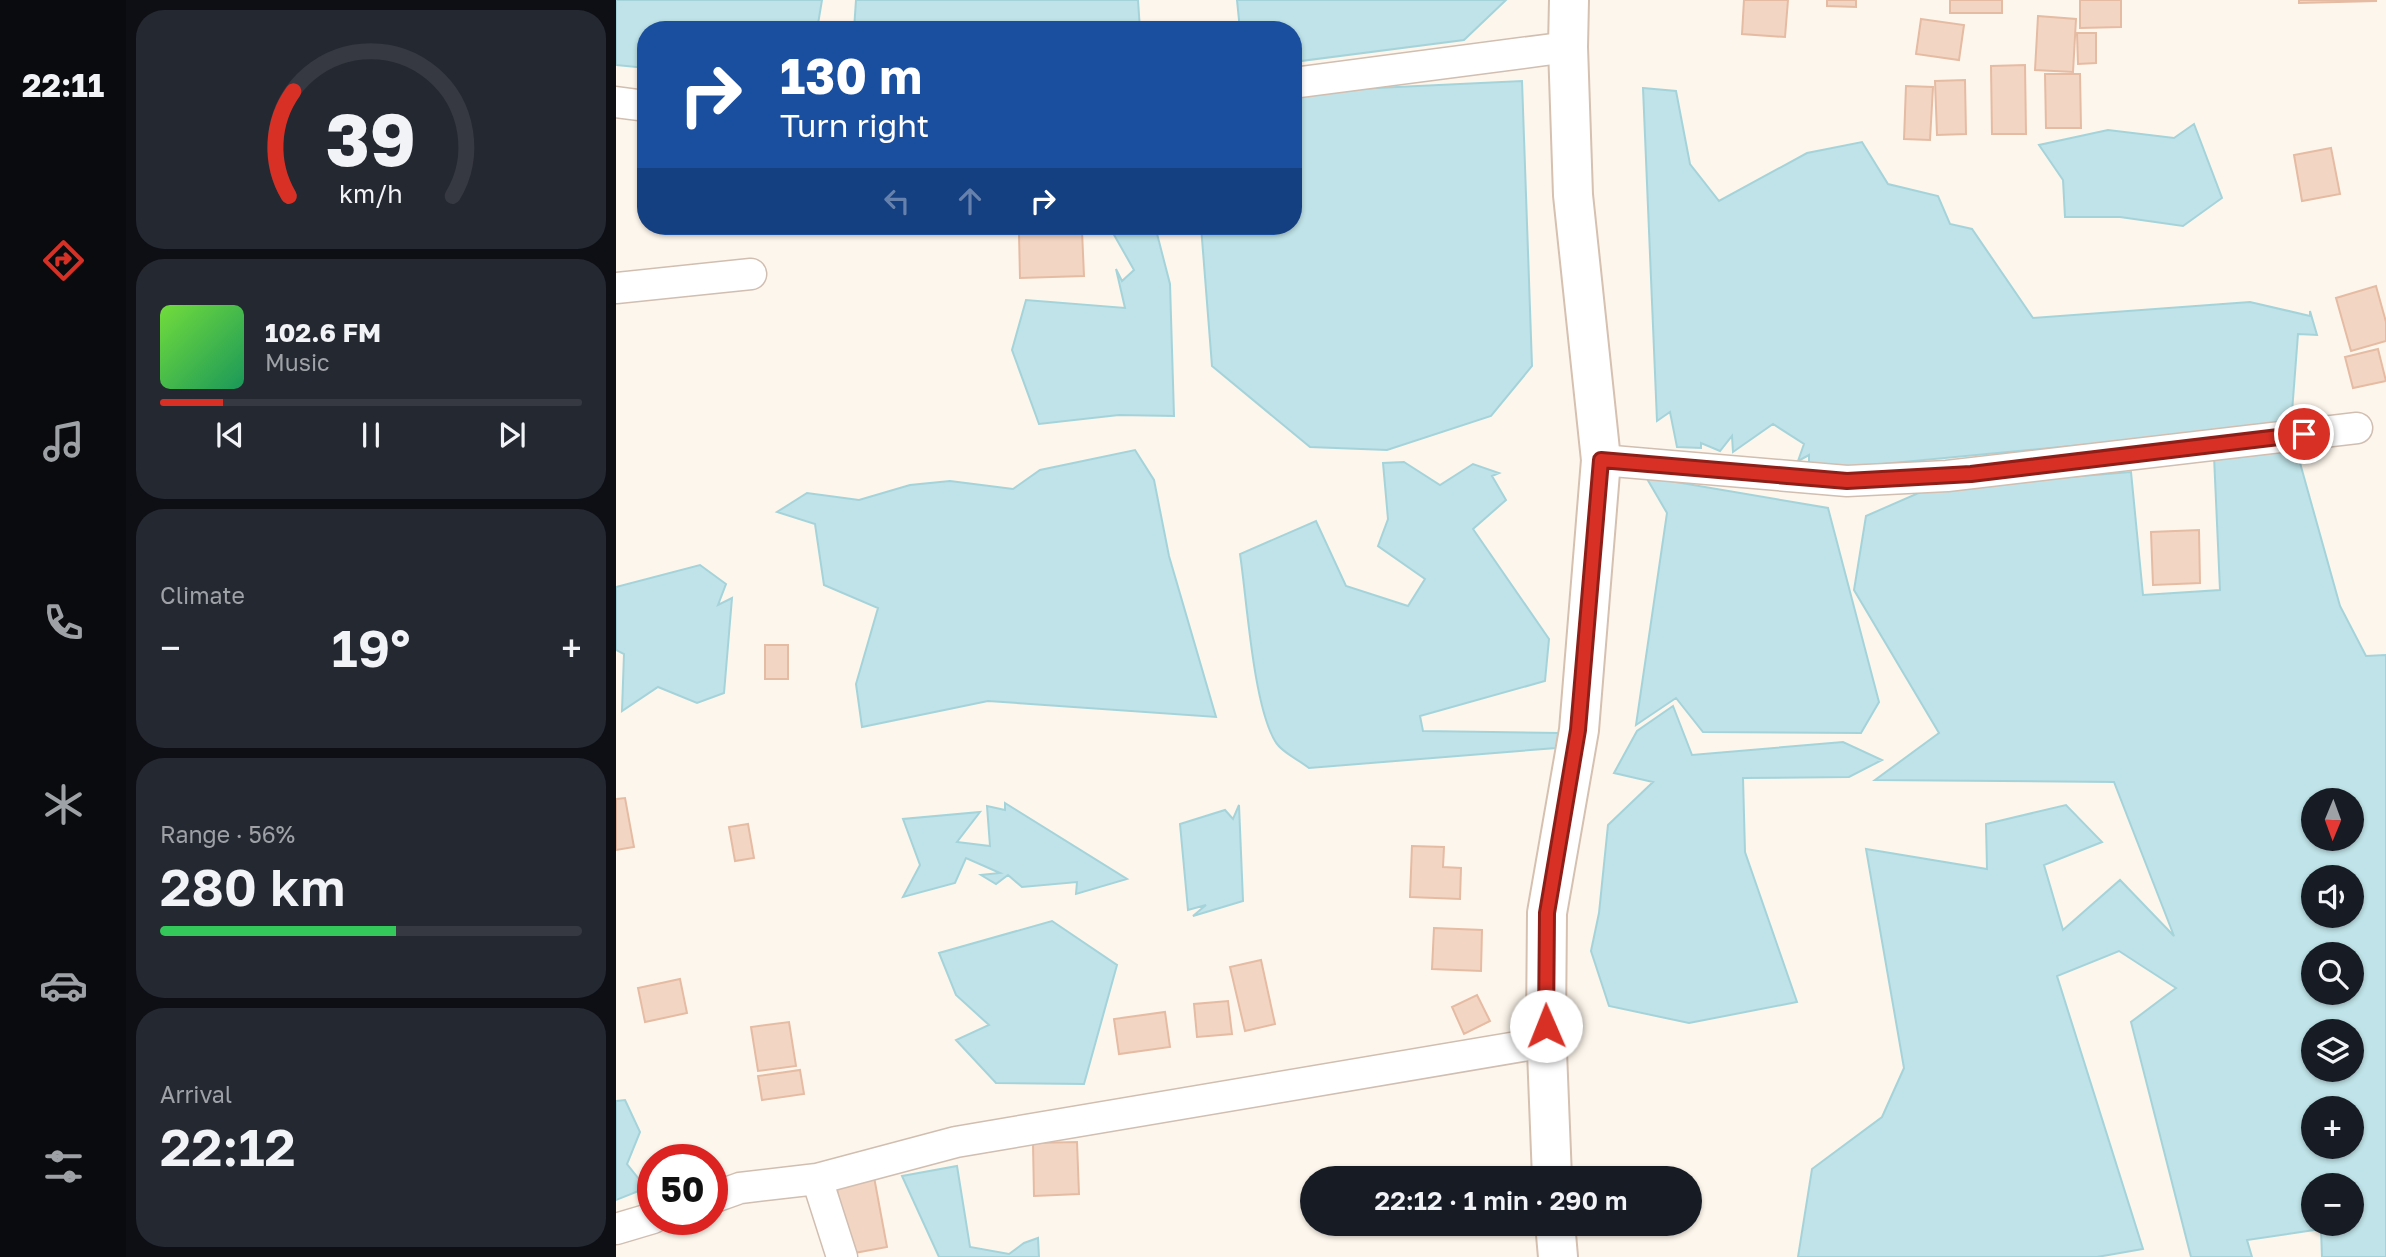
<!DOCTYPE html>
<meta charset="utf-8">
<style>
body{margin:0;font-family:"Golos Text",sans-serif;background:#242831;color:#f1f3f6;height:100vh;display:flex;flex-direction:column;font-size:26px;white-space:nowrap}
*{box-sizing:border-box;margin:0}
p{font-size:23px;color:#9ea1a6}
.icon{flex:none;width:38px;height:38px;fill:none;stroke:currentColor;stroke-width:2;stroke-linecap:round;stroke-linejoin:round}
.map{position:relative;flex:1;overflow:hidden}
.panel{display:flex;flex-direction:column;gap:10px;padding:10px;background:#0d0f14;width:490px}
.panel>*{flex:none}
.top-card{position:absolute;left:21px;top:21px;width:665px;height:214px;border-radius:28px;box-shadow:0 2px 5px #0004;background:#1a4fa0;color:#fff;overflow:hidden}
.needle{width:46px;rotate:181deg}
.buttons{position:absolute;left:1685px;top:788px;display:grid;gap:14px}
.buttons a{display:grid;place-items:center;width:63px;height:63px;border-radius:50%;background:#171b24;box-shadow:0 2px 5px #0004;font-size:35px}
.speed{position:absolute;left:21px;top:1144px;display:flex;gap:14px;font-size:35px;font-weight:700;text-align:center}
.speed>*{display:grid;place-content:center;width:91px;height:91px;border-radius:50%;background:#171b24;box-shadow:0 2px 5px #0004;line-height:1}
.speed .limit{border:10px solid #d22;background:#fff;color:#111}
.pin{position:absolute;display:grid;place-items:center;width:60px;height:60px;color:#fff;margin:-30px;border:4px solid #fff;border-radius:50%;box-shadow:0 2px 7px #0007}
.me{position:absolute;width:77px;margin:-38px;rotate:359deg;stroke-linejoin:round;filter:drop-shadow(0 0 5px #0008)}
.turn{display:flex;align-items:center;gap:24px;height:147px;padding:0 28px;font-size:32px}
.turn .icon{width:91px;height:91px;stroke-width:2.5}
.turn b{display:block;font-size:49px;line-height:60px}
.lanes{display:flex;align-items:center;height:66px;padding:0 28px;background:#0003;justify-content:center;gap:35px;direction:ltr}
.lanes .off{opacity:.35}
.big{font-size:52px;font-weight:600;line-height:1.1}
.panel .tile{flex:1;display:flex;flex-direction:column;justify-content:center;gap:10px;min-width:0;padding:0 24px;border-radius:28px;background:#242831}
.panel .dial{align-items:center;gap:0}
.dial svg{height:182px;overflow:visible;fill:none;stroke:#363941;stroke-width:7;stroke-linecap:round;text-anchor:middle}
.dial text{fill:#f1f3f6;stroke:none}
.song{display:flex;align-items:center;gap:21px}
.cover{width:84px;height:84px;border-radius:10px;background:linear-gradient(135deg,hsl(100 70% 55%),hsl(150 70% 35%))}
.played{height:7px;border-radius:4px;background:linear-gradient(90deg,#d93025 15%,#363941 15%)}
.keys{display:flex;justify-content:space-around;direction:ltr}
.heat{display:flex;justify-content:space-between;align-items:center;font-size:38px;direction:ltr}
.charge{height:10px;border-radius:5px;background:linear-gradient(90deg,#34c759 56%,#363941 0)}
.trip{position:absolute;left:684px;top:1166px;width:402px;height:70px;border-radius:35px;background:#171b24;box-shadow:0 2px 5px #0004;font-weight:600;line-height:70px;text-align:center}
main{display:flex;flex:1;min-height:0}
.tab-bar{display:flex;flex-direction:column;width:126px;justify-content:space-around;align-items:center;background:#090b0e;color:#9ea1a6}
.tab-bar .icon{width:49px;height:49px}
.tab-bar .selected{color:#d93025}
.tab-bar b{font-size:32px;color:#f1f3f6}
.map>svg:first-child{display:block}
.water{fill:#bfe3e8;stroke:#a5d3da;stroke-width:2;fill-rule:evenodd}
.building{fill:#f3d5c3;stroke:#e6bba3;stroke-width:2}
.lines{fill:none;stroke-linecap:round;stroke-linejoin:round}
.street-casing{stroke:#d1beb0;stroke-width:33}
.secondary-casing{stroke:#d6c0b0;stroke-width:42}
.street{stroke:#fff;stroke-width:30}
.secondary{stroke:#fff;stroke-width:38}
.route-casing{stroke:#8d1f18;stroke-width:18}
.route{stroke:#d93025;stroke-width:12}
</style>
<main>
<nav class="tab-bar">
<b>22:11</b>
<svg class="icon selected" aria-label="directions" viewBox="0 0 24 24"><path d="M12 3l9 9-9 9-9-9zM9 14v-3h6M13 9l2 2-2 2"/></svg>
<svg class="icon" aria-label="music" viewBox="0 0 24 24"><path d="M9 18V5l10-2v13"/><circle cx="6" cy="18" r="3"/><circle cx="16" cy="16" r="3"/></svg>
<svg class="icon" aria-label="phone" viewBox="0 0 24 24"><path d="M5 4h4l2 5-3 2q2 4 5 5l2-3 5 2v4C11 20 4 13 5 4z"/></svg>
<svg class="icon" aria-label="climate" viewBox="0 0 24 24"><path d="M12 3v18M4 7l16 10M4 17L20 7"/></svg>
<svg class="icon" aria-label="car" viewBox="0 0 24 24"><path d="M5 17H2v-5l4-1 3-4h7l3 4 3 1v5h-3M9 17h6M6 11h13"/><circle cx="7" cy="17" r="2"/><circle cx="17" cy="17" r="2"/></svg>
<svg class="icon" aria-label="filters" viewBox="0 0 24 24"><path d="M4 7h16M4 17h16"/><circle cx="9" cy="7" r="2"/><circle cx="15" cy="17" r="2"/></svg>
</nav>
<section class="panel">
<div class="tile dial"><svg viewBox="0 0 100 80">
<path d="M14 69A42 42 0 1 1 86 69"/>
<path d="M14 69A42 42 0 0 1 16 23" stroke="#d93025"/>
<text x="50" y="56" font-size="32" font-weight="700">39</text>
<text x="50" y="72" font-size="11">km/h</text>
</svg></div>
<div class="tile">
<div class="song"><i class="cover"></i><div><b>102.6 FM</b><p>Music</p></div></div>
<div class="played"></div>
<div class="keys"><svg class="icon" aria-label="previous" viewBox="0 0 24 24"><path d="M18 5L8 12l10 7zM5 5v14"/></svg><svg class="icon" aria-label="pause" viewBox="0 0 24 24"><path d="M8 5v14M16 5v14"/></svg><svg class="icon" aria-label="next" viewBox="0 0 24 24"><path d="M6 5l10 7-10 7zM19 5v14"/></svg></div>
</div>
<div class="tile"><p>Climate</p>
<div class="heat"><a>−</a><b class="big">19°</b><a>+</a></div>
</div>
<div class="tile"><p>Range · 56%</p><b class="big">280 km</b><div class="charge"></div></div>
<div class="tile"><p>Arrival</p><b class="big">22:12</b></div>
</section>
<div class="map">
<svg width="1770" height="1257" viewBox="0 0 1770 1257">
<rect width="100%" height="100%" fill="#fdf6ec"/>
<!-- water -->
<path class="water" d="M 0,0 L 206,0 L 201,30 L 30,30 L 30,68 L 0,65 Z
M 240,0 L 522,0 L 524,30 L 238,30 Z
M 621,0 L 890,0 L 848,40 L 677,62 L 677,30 L 624,30 Z
M 906,81 L 916,366 L 875,416 L 771,450 L 694,447 L 596,366 L 585,226 L 677,226 L 677,92 Z
M 1027,88 L 1060,91 L 1074,164 L 1103,201 L 1191,153 L 1246,142 L 1272,184 L 1322,196 L 1334,224 L 1356,229 L 1417,318 L 1634,302 L 1694,316 L 1694,311 L 1701,335 L 1682,334 L 1675,425 L 1193,471 L 1193,455 L 1182,461 L 1188,444 L 1157,424 L 1117,452 L 1116,436 L 1104,451 L 1085,443 L 1085,448 L 1061,447 L 1054,412 L 1041,421 Z
M 1578,124 L 1606,198 L 1567,226 L 1504,217 L 1449,217 L 1447,180 L 1423,145 L 1492,130 L 1558,138 Z
M 493,226 L 539,226 L 554,284 L 558,416 L 503,415 L 423,424 L 396,350 L 410,300 L 509,308 L 500,269 L 506,281 L 518,270 Z
M 1679,445 L 1724,606 L 1750,656 L 1770,655 L 1770,1257 L 1706,1257 L 1705,1229 L 1631,1240 L 1636,1257 L 1575,1257 L 1515,1022 L 1560,988 L 1503,951 L 1441,976 L 1527,1249 L 1481,1257 L 1182,1257 L 1196,1169 L 1266,1117 L 1288,1068 L 1250,849 L 1371,869 L 1370,824 L 1450,805 L 1486,842 L 1428,865 L 1447,930 L 1504,880 L 1558,936 L 1498,782 L 1259,780 L 1323,733 L 1238,590 L 1250,516 L 1314,488 L 1515,472 L 1527,595 L 1604,590 L 1598,456 ZM 1698,800 L 1736,800 L 1736,838 L 1698,838 ZM 1698,877 L 1736,877 L 1736,915 L 1698,915 ZM 1698,954 L 1736,954 L 1736,992 L 1698,992 ZM 1698,1031 L 1736,1031 L 1736,1069 L 1698,1069 ZM 1698,1108 L 1736,1108 L 1736,1146 L 1698,1146 ZM 1698,1185 L 1736,1185 L 1736,1223 L 1698,1223 Z
M 519,450 L 538,480 L 553,556 L 600,717 L 372,701 L 246,727 L 240,684 L 262,608 L 208,585 L 199,524 L 161,512 L 191,493 L 243,500 L 294,485 L 334,481 L 397,489 L 424,470 Z
M 788,462 L 824,485 L 857,464 L 883,473 L 876,476 L 890,500 L 857,529 L 933,639 L 929,681 L 804,716 L 807,731 L 943,733 L 940,748 L 693,768 C 683,760 665,752 659,741 C 637,704 631,600 624,554 L 700,521 L 730,586 L 792,606 L 809,579 L 762,546 L 772,519 L 767,463 Z
M 1030,477 L 1212,508 L 1263,702 L 1245,733 L 1087,732 L 1060,698 L 1020,725 L 1051,513 Z
M 84,565 L 110,584 L 102,605 L 116,598 L 108,693 L 81,703 L 42,687 L 6,711 L 8,654 L 0,650 L 0,587 Z
M 1057,706 L 1076,755 L 1227,742 L 1266,760 L 1233,777 L 1127,778 L 1129,852 L 1181,1002 L 1073,1023 L 993,1006 L 975,951 L 983,913 L 992,825 L 1037,782 L 998,773 L 1021,731 Z
M 389,803 L 511,879 L 460,894 L 461,882 L 406,887 L 392,875 L 380,884 L 365,875 L 384,873 L 350,858 L 339,883 L 287,897 L 304,865 L 287,819 L 364,812 L 341,842 L 374,846 L 371,806 L 389,810 Z
M 623,805 L 627,901 L 577,916 L 590,905 L 572,910 L 564,824 L 609,810 L 617,819 Z
M 436,921 L 501,965 L 468,1084 L 380,1083 L 340,1040 L 373,1025 L 340,995 L 323,953 Z
M 9,1100 L 24,1132 L 11,1164 L 30,1188 L 0,1200 L 0,1101 Z
M 341,1166 L 354,1247 L 393,1254 L 408,1243 L 422,1238 L 423,1257 L 323,1257 L 286,1176 Z"/>
<!-- building -->
<path class="building" d="M 1128,0 L 1172,0 L 1169,37 L 1126,34 Z
M 1211,0 L 1240,0 L 1240,7 L 1211,6 Z
M 1334,0 L 1386,0 L 1386,13 L 1334,13 Z
M 1464,0 L 1505,0 L 1505,27 L 1464,28 Z
M 1683,0 L 1760,0 L 1760,1 L 1683,3 Z
M 1422,16 L 1460,19 L 1457,72 L 1419,70 Z
M 1305,19 L 1348,25 L 1343,60 L 1300,54 Z
M 1461,33 L 1480,33 L 1480,63 L 1462,64 Z
M 1409,65 L 1410,134 L 1376,134 L 1375,66 Z
M 1429,74 L 1464,74 L 1465,128 L 1430,128 Z
M 1349,80 L 1350,134 L 1321,135 L 1319,81 Z
M 1290,86 L 1317,87 L 1314,140 L 1288,139 Z
M 1715,148 L 1724,194 L 1686,201 L 1678,155 Z
M 466,231 L 468,276 L 404,278 L 403,233 Z
M 1760,286 L 1770,322 L 1770,341 L 1735,351 L 1720,298 Z
M 1762,349 L 1770,381 L 1737,388 L 1729,357 Z
M 1583,530 L 1584,583 L 1537,585 L 1535,532 Z
M 149,645 L 172,645 L 172,679 L 149,679 Z
M 9,798 L 18,847 L 0,850 L 0,799 Z
M 132,824 L 138,858 L 119,861 L 113,827 Z
M 796,846 L 828,847 L 827,867 L 845,868 L 844,899 L 794,897 Z
M 818,928 L 866,930 L 865,971 L 816,969 Z
M 645,960 L 659,1024 L 629,1031 L 614,967 Z
M 64,979 L 71,1013 L 29,1022 L 22,988 Z
M 861,995 L 874,1021 L 848,1034 L 836,1007 Z
M 612,1001 L 616,1034 L 581,1037 L 578,1004 Z
M 549,1012 L 554,1047 L 503,1054 L 498,1019 Z
M 173,1022 L 180,1066 L 142,1071 L 135,1027 Z
M 184,1070 L 188,1094 L 146,1100 L 142,1076 Z
M 461,1142 L 463,1194 L 418,1196 L 417,1143 Z
M 258,1177 L 271,1247 L 233,1254 L 220,1184 Z"/>
<g class="lines">
<defs>
<path id="street" d="M 677,83 L 952,47
M 0,102 L 30,106
M 0,288 L 135,274
M 985,460 L 1231,481 L 1331,476 L 1741,428
M 201,1179 L 226,1257
M 96,1198 L 124,1188 L 201,1179 L 340,1142 L 930,1042
M 0,1229 L 37,1218"/>
<path id="secondary" d="M 936,1178 L 930,1026 L 931,913 L 963,730 L 985,460 L 957,195 L 952,47 L 953,0
M 939,1223 L 942,1257"/>
</defs>
<!-- street casing -->
<use href="#street" class="street-casing"/>
<!-- secondary casing -->
<use href="#secondary" class="secondary-casing"/>
<!-- street -->
<use href="#street" class="street"/>
<!-- secondary -->
<use href="#secondary" class="secondary"/>
</g>
<g class="lines">
<defs>
<path id="route" d="M 930,1026 L 931,913 L 962,730 L 985,460 L 1231,481 L 1355,474 L 1688,434"/>
</defs>
<!-- route casing -->
<use href="#route" class="route-casing"/>
<!-- route -->
<use href="#route" class="route"/>
</g>
</svg>
<div class="buttons">
<a><svg class="needle" viewBox="-14 -14 28 28"><path d="M0-13l5 13h-10z" fill="#e53935"/><path d="M0 13l5-13h-10z" fill="#9ea1a6"/></svg></a>
<a><svg class="icon" aria-label="sound" viewBox="0 0 24 24"><path d="M4 9h4l5-4v14l-5-4H4zM17 9q2 3 0 6"/></svg></a>
<a><svg class="icon" aria-label="search" viewBox="0 0 24 24"><circle cx="10" cy="10" r="6"/><path d="M15 15l6 6"/></svg></a>
<a><svg class="icon" aria-label="layers" viewBox="0 0 24 24"><path d="M12 4l9 5-9 5-9-5zM3 14l9 5 9-5"/></svg></a>
<a>+</a>
<a>−</a>
</div>
<div class="speed"><div class="limit">50</div></div>
<div class="pin" style="left:1688px;top:434px;background:#d93025"><svg class="icon" aria-label="arrive" viewBox="0 0 24 24"><path d="M6 21V4h12l-3 4 3 4H6"/></svg></div>
<svg class="me" style="left:930px;top:1026px" viewBox="-20 -20 40 40"><circle r="19" fill="#fff"/><path d="M0-13L10 11 0 6-10 11z" fill="#d93025"/></svg>
<div class="trip">22:12 · 1 min · 290 m</div>
<div class="top-card">
<div class="turn"><svg class="icon" aria-label="right" viewBox="0 0 24 24"><path d="M7 20v-9h11M14 6l5 5-5 5"/></svg><div><b>130 m</b>Turn right</div></div>
<div class="lanes"><svg class="icon off" aria-label="left" viewBox="0 0 24 24"><path d="M17 20v-9H6M10 6l-5 5 5 5"/></svg><svg class="icon off" aria-label="ahead" viewBox="0 0 24 24"><path d="M12 20V5M6 11l6-6 6 6"/></svg><svg class="icon" aria-label="right" viewBox="0 0 24 24"><path d="M7 20v-9h11M14 6l5 5-5 5"/></svg></div>
</div>
</div>
</main>
